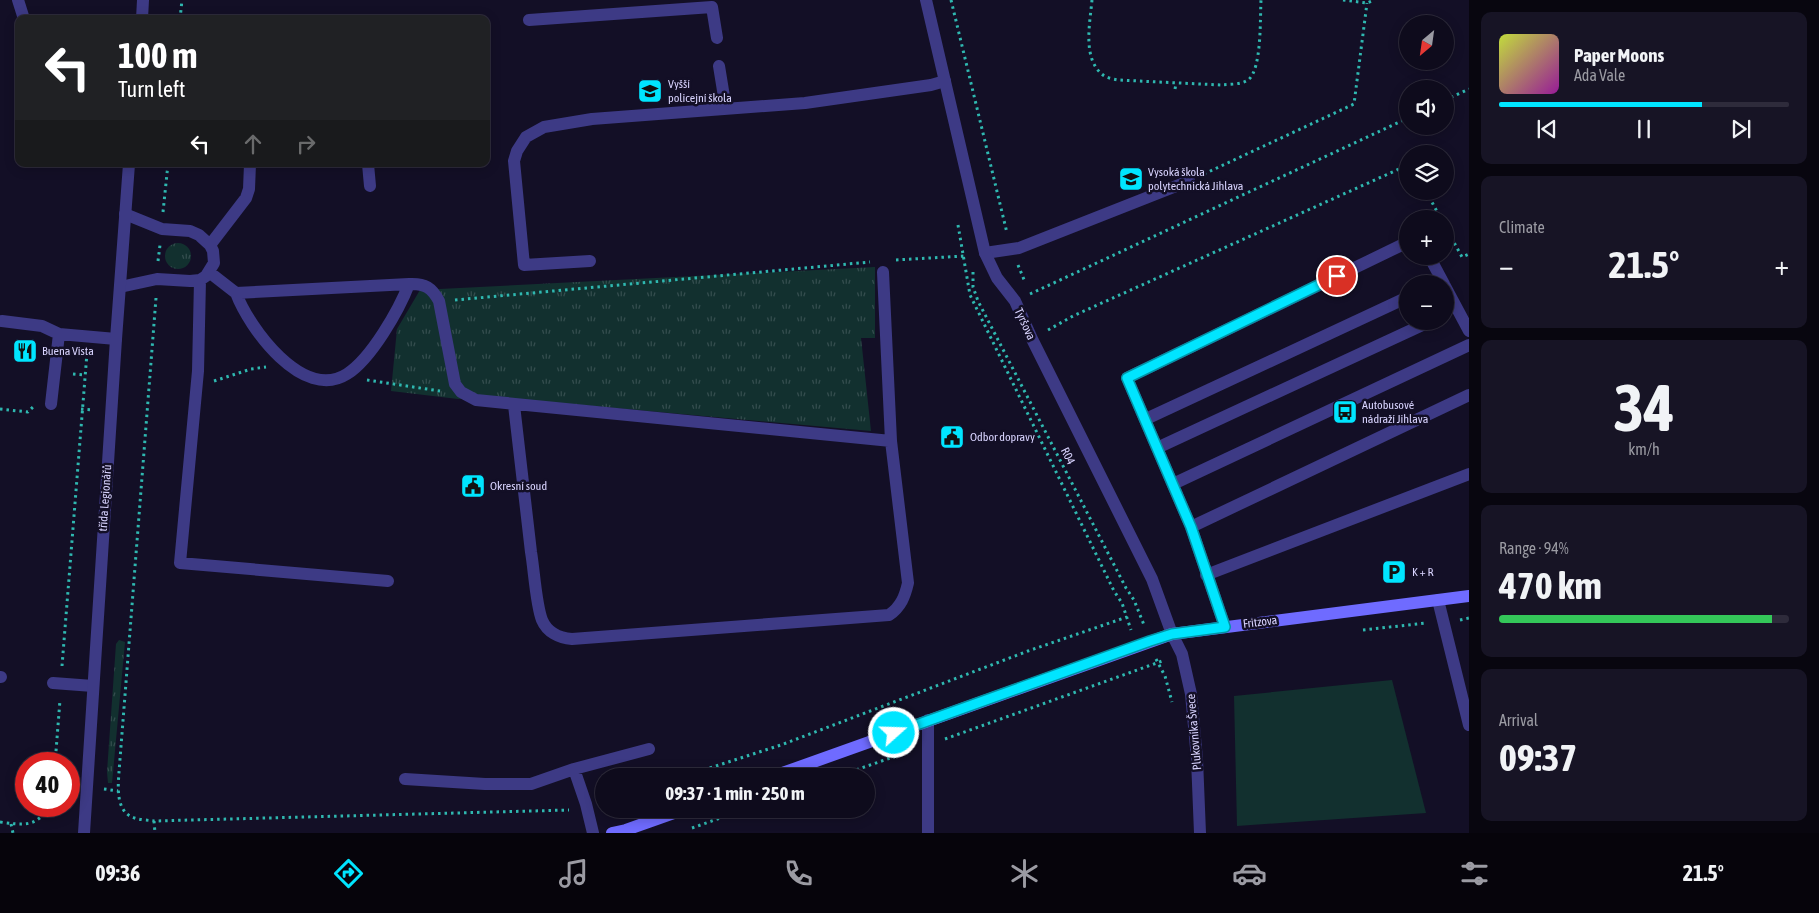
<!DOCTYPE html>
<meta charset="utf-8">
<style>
body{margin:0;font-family:"Asap Condensed",sans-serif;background:#171425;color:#f1f3f6;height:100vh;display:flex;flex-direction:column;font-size:19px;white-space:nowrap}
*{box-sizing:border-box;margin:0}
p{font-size:16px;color:#9b9ba3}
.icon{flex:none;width:28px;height:28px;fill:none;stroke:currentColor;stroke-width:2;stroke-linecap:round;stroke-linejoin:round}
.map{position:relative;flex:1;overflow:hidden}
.drawer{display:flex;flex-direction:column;gap:12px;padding:12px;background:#08060f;width:350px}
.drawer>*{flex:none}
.guide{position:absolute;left:15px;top:15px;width:475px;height:152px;border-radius:10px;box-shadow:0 2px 12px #0003,0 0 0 1px #2e2b3b;background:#202124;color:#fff;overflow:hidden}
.needle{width:32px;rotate:209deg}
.fabs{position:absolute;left:1399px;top:15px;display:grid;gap:10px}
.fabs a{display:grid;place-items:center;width:55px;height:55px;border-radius:50%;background:#0e0b1c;box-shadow:0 2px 12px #0003,0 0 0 1px #2e2b3b;font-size:25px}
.speed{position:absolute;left:15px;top:752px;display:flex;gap:10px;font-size:25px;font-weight:700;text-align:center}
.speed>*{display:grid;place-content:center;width:65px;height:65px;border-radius:50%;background:#0e0b1c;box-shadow:0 2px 12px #0003,0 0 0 1px #2e2b3b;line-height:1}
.speed .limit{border:8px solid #d22;background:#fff;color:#111}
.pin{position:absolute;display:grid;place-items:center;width:42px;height:42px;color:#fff;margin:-21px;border:2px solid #fff;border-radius:50%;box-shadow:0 1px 5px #0007}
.me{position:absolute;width:55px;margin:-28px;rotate:70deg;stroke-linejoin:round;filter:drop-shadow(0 0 4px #0008)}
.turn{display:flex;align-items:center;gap:18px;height:105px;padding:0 20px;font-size:22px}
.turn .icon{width:65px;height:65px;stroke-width:2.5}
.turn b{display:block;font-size:35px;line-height:42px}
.lanes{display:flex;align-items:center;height:48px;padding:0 20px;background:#0003;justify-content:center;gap:25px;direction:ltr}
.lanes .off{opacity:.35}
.big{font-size:38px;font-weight:700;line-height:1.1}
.drawer .tile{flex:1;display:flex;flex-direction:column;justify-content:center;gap:8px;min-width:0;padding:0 18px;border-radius:10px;background:#171425}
.drawer .dial{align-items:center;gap:0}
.dial b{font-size:65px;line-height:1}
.song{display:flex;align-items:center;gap:15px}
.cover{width:60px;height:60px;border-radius:8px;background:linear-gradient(135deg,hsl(70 70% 55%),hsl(300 70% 35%))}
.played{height:5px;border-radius:2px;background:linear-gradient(90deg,#00e5ff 70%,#2e2b3b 70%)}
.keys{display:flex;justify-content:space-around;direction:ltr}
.heat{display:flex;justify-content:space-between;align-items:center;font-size:28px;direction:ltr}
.charge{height:8px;border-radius:4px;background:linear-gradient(90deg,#34c759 94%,#2e2b3b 0)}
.trip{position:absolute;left:595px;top:768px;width:280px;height:50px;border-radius:25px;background:#0e0b1c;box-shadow:0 2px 12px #0003,0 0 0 1px #2e2b3b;font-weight:700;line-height:50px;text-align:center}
.dock{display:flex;height:80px;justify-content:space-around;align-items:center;background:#06040b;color:#9b9ba3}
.dock .icon{width:35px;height:35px}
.dock .selected{color:#00e5ff}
.dock b{font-size:22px;color:#f1f3f6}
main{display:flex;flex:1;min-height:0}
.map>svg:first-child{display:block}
.grass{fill:url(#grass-tufts)}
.pitch{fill:#12302f}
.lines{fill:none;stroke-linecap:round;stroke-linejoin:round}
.path{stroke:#2fb8b0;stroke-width:3;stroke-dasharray:2.5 4;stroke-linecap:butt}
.lane{stroke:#3d3a85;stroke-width:12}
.street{stroke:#3d3a85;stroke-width:12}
.secondary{stroke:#6f6bff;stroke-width:12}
.route-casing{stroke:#0095a6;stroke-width:12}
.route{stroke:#00e5ff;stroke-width:9}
.labels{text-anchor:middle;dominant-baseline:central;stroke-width:5;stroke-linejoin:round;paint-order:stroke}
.poi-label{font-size:12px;fill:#d9d4ff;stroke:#130f26;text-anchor:start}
.street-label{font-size:12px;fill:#d9d4ff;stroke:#130f26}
</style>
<main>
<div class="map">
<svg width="1469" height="833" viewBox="0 0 1469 833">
<defs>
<pattern id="grass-tufts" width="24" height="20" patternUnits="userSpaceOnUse" patternTransform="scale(1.25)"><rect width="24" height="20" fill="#12302f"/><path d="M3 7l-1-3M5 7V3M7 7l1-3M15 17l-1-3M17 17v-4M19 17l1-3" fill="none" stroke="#344d4e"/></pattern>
</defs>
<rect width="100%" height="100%" fill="#130f26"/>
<!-- grass -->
<path class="grass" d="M165 256a13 13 0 1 1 26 0a13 13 0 1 1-26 0Z
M 875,267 L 875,338 L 861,338 L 871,431 L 515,399 L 458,399 L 391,391 L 397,329 L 420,290 Z
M 119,640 L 125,642 L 112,783 L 108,783 L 107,772 L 116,644 Z"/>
<!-- pitch -->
<path class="pitch" d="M 1392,680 L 1426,813 L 1237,826 L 1234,696 Z"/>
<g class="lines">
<!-- path -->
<path class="path" d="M 951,0 L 1007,233
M 1092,0 C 1090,23 1082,59 1103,75 C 1107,78 1113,79 1118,80 L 1221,85 C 1229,84 1240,85 1248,80 C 1262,70 1260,17 1261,0
M 1343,0 L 1367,3 L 1374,0
M 180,19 L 182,0
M 1175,89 L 1176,84
M 1445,100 L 1469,89
M 1204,174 L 1354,104 L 1367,3
M 1426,191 L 1441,219
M 163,212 L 168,164
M 958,225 L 970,295 L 1114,591 L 1122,603 L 1131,630
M 1445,226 L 1462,257 L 1469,254
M 896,260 L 964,256
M 158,261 L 160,245
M 1018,265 L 1025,282
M 973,272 L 973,287 L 978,301 L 1126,588 L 1134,600 L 1144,625
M 1030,294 L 1408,118
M 156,298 L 119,772 C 118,786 116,808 130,816 C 137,820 147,820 154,821 L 569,810
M 455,300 L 870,262
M 1048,330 L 1073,316 L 1408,165
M 73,374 L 84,375
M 367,380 L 440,391
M 214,381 L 251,369 L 266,367
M 0,409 L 28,412 L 34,406
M 81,409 L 93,410
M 1460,620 L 1469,618
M 1363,630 L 1426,623
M 1156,659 L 1165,676 L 1172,702
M 62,666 L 87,353
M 945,739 L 1165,660
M 55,764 L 60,700
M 685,776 L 781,745 L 1028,651 L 1127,617
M 838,776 L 911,751
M 104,789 L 118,791
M 154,821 L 155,833
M 0,822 C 22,825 37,828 49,806
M 11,824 L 13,833
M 692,828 L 746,809"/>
<!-- lane -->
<path class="lane" d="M 18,0 L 24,19
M 529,20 L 712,7 L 717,38
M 719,66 L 726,109
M 368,164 L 370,186
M 210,245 L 246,198 L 249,189 L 250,164
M 985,253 L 1019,248 L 1189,181
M 1429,256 L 1444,284
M 590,261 L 524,265 L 514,161 L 517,151 L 526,137 L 544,127 L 592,119 L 805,103 L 931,85 L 945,81
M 209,272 L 236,293 L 409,284 C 425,283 432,288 439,301 L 455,384 L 461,392 L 476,400 L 891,441
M 200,280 L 198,371 L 180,563 L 388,581
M 1445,286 L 1469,331
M 120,287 L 157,279 L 190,281 L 200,280 L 206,276 L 214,263 L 213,251 L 210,245 L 199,235 L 190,231 L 162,229 L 125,214
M 236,293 C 249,328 303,402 347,374 C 371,359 399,310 409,284
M 2,321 L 42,326 L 59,334 L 116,339
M 51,404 L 59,334
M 514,405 C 520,454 525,503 531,552 C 534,569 536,605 542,620 C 547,632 559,638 572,639 L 889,615 C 901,607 905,596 908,583 L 891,441 L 883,272
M 1146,419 L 1408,297
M 1157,448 L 1431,321
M 1173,484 L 1469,345
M 1191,527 L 1469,395
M 1206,575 L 1469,474
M 1225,627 L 1191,527 L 1127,378 L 1408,242
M 0,677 L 1,677
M 53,683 L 93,686
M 574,769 L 586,804 L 593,833
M 405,779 L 485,784 L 531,784 L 574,769 L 649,749"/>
<!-- street -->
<path class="street" d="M 926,0 L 985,253 L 997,278 L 1015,301 L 1032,339 L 1152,579 L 1172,634 L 1182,654 L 1191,694 L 1197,759 L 1200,833
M 142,19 L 143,0
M 1438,600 L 1469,725
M 84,833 L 116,339 L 129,164
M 928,833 L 928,720"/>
<!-- secondary -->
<path class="secondary" d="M 774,776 L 1172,634 L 1469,596
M 612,833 L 626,830 L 685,809"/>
</g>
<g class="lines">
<defs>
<path id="route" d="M 894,733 L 1150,641 L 1172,634 L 1225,627 L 1191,527 L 1127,378 L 1337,276"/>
</defs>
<!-- route casing -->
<use href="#route" class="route-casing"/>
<!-- route -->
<use href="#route" class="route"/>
</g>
<!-- icons -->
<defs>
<symbol id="university-square" viewBox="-11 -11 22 22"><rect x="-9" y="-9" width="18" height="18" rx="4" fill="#00e5ff" stroke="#130f26"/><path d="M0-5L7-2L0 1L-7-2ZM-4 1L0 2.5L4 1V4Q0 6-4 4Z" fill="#111"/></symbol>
<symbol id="restaurant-square" viewBox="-11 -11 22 22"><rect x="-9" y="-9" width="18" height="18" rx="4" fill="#00e5ff" stroke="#130f26"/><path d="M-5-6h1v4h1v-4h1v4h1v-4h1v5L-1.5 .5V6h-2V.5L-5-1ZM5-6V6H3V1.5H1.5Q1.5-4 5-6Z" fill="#111"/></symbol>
<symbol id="bus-square" viewBox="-11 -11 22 22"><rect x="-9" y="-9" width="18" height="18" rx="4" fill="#00e5ff" stroke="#130f26"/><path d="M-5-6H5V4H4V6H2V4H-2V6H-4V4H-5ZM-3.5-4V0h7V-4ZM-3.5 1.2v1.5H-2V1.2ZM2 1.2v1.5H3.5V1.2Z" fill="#111"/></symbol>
<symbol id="civic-square" viewBox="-11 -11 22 22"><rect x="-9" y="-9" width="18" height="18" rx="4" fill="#00e5ff" stroke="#130f26"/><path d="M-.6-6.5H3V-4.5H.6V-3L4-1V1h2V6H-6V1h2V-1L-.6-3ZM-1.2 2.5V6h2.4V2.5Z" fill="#111"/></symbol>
<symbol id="parking-square" viewBox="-11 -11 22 22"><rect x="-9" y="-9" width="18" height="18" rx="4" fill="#00e5ff" stroke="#130f26"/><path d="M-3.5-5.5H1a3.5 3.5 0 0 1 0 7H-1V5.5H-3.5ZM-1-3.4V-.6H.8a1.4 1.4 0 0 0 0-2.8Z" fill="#111"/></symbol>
</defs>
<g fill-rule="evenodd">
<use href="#university-square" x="636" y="77" width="28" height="28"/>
<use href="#university-square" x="1117" y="165" width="28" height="28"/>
<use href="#restaurant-square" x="11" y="337" width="28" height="28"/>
<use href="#bus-square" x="1331" y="398" width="28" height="28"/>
<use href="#civic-square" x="938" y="423" width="28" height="28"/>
<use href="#civic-square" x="459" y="472" width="28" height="28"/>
<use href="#parking-square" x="1380" y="558" width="28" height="28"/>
</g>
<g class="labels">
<!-- poi labels -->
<g class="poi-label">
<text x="668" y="84">Vyšší<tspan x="668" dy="14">policejní škola</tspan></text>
<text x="1148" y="172">Vysoká škola<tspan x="1148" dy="14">polytechnická Jihlava</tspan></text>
<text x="42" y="351">Buena Vista</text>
<text x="1362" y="405">Autobusové<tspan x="1362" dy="14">nádraží Jihlava</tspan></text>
<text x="970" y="437">Odbor dopravy</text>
<text x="490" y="486">Okresní soud</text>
<text x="1412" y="572">K + R</text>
</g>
<!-- street labels -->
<g class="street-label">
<text transform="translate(1025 324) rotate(65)">Tyršova</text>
<text transform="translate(1068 456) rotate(63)">R04</text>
<text transform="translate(105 498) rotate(-86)">třída Legionářů</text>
<text transform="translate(1260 622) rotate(-7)">Fritzova</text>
<text transform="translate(1194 732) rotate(-95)">Plukovníka Švece</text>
</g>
</g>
</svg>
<div class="fabs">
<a><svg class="needle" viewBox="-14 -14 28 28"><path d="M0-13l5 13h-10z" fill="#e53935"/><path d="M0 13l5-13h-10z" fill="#9b9ba3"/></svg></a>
<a><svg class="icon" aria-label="sound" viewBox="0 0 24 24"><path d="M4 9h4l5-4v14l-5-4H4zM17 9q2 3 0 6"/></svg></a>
<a><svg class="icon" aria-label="layers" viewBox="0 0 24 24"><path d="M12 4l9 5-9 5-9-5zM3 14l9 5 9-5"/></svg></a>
<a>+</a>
<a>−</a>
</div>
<div class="speed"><div class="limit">40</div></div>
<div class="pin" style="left:1337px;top:276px;background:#d93025"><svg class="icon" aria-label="arrive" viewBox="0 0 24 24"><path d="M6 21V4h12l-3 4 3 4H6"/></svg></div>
<svg class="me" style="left:894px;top:733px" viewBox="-20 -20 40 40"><circle r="17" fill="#00e5ff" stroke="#fff" stroke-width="3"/><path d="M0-11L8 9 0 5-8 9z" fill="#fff"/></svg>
<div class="trip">09:37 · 1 min · 250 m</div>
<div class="guide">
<div class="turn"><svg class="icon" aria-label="left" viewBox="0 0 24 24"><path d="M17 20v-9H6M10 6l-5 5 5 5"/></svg><div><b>100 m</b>Turn left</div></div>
<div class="lanes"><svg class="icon" aria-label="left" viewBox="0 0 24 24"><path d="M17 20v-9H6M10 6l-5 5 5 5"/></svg><svg class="icon off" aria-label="ahead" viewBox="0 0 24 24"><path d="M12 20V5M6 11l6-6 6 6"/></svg><svg class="icon off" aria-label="right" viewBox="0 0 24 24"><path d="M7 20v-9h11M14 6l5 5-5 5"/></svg></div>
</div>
</div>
<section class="drawer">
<div class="tile">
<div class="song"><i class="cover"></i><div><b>Paper Moons</b><p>Ada Vale</p></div></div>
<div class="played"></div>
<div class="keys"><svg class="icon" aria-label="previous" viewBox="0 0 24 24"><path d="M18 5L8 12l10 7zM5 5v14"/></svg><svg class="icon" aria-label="pause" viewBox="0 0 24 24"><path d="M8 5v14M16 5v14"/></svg><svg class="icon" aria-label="next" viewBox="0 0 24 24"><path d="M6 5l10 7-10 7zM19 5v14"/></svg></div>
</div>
<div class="tile"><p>Climate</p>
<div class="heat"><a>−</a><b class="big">21.5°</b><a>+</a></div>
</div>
<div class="tile dial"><b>34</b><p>km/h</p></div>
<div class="tile"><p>Range · 94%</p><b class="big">470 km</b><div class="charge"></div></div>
<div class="tile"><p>Arrival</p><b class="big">09:37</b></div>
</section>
</main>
<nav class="dock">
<b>09:36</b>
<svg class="icon selected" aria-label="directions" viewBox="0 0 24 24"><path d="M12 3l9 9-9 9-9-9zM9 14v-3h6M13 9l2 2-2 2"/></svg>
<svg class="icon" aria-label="music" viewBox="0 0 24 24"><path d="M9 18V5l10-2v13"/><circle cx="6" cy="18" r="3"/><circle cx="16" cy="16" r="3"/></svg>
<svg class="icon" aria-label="phone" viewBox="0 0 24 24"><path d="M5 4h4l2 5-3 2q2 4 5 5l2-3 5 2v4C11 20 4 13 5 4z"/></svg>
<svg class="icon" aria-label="climate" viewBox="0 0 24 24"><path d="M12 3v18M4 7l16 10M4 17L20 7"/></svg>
<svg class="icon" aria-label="car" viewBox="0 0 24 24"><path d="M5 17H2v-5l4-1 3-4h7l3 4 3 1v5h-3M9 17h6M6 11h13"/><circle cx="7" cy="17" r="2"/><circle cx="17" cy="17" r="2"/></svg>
<svg class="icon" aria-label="filters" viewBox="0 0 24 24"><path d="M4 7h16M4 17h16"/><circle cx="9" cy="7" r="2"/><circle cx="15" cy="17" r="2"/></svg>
<b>21.5°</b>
</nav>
